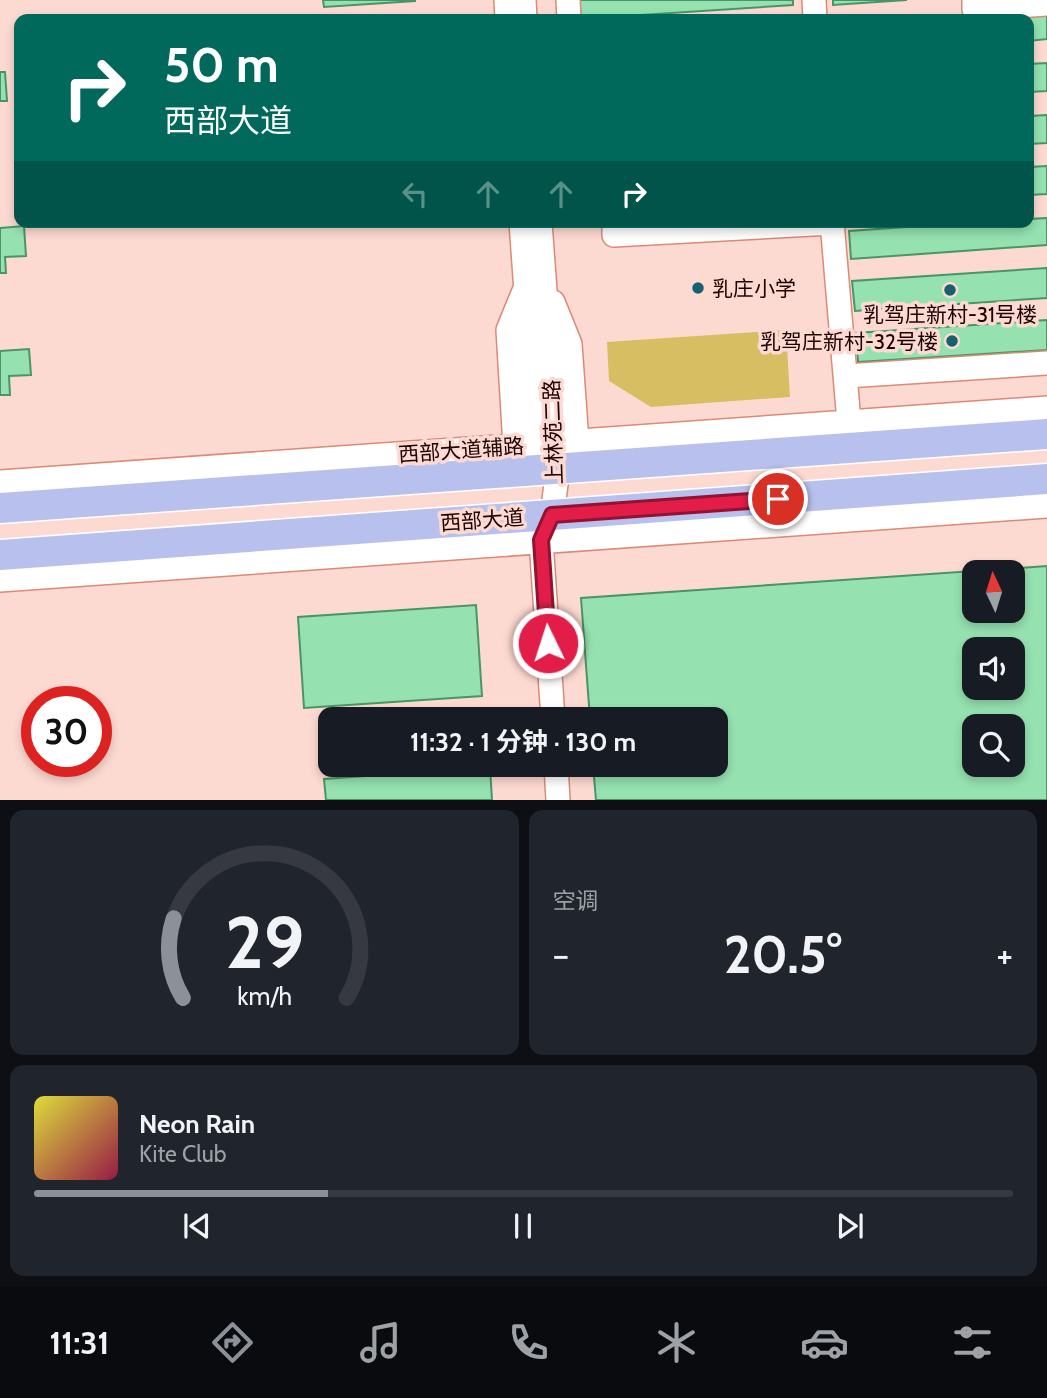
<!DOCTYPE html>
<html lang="zh">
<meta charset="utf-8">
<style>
body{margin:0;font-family:Cabin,"Noto Sans SC",sans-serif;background:#20242c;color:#f1f3f6;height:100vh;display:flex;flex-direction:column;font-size:26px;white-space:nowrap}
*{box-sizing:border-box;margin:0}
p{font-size:23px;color:#9ea1a6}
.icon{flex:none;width:38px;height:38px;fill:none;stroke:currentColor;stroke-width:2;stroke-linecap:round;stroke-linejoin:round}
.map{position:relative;height:800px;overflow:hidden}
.panel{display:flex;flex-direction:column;gap:10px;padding:10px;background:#0d0f14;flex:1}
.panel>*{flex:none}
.guide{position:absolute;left:14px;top:14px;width:1020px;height:214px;border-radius:14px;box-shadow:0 4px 10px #0003;background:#00695c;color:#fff;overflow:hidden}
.needle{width:46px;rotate:356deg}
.fabs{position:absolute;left:962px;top:560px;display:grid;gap:14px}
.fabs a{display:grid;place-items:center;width:63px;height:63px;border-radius:14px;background:#171b24;box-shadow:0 4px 10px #0003;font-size:35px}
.speed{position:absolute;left:21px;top:686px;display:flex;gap:14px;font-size:35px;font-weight:700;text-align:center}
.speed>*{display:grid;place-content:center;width:91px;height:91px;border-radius:50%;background:#171b24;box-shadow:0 4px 10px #0003;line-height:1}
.speed .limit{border:10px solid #d22;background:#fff;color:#111}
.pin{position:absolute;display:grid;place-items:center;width:60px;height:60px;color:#fff;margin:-30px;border:4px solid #fff;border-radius:50%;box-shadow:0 2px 7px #0007}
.me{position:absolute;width:77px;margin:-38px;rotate:356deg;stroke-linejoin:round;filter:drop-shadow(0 0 5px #0008)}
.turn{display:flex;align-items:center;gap:24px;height:147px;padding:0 35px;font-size:32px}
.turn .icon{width:91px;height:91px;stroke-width:2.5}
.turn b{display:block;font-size:49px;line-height:60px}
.lanes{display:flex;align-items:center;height:66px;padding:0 35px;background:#0003;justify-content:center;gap:35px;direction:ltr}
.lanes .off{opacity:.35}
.big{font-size:52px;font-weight:700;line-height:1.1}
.panel .widget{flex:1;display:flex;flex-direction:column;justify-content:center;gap:10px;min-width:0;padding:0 24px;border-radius:14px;background:#20242c}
.panel .dial{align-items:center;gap:0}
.dial svg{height:182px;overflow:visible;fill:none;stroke:#363941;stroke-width:7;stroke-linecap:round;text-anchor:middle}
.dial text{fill:#f1f3f6;stroke:none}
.song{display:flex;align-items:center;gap:21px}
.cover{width:84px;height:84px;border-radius:10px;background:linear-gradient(135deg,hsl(60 70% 55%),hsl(340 70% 35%))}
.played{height:7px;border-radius:4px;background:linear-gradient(90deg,#8c9099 30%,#363941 30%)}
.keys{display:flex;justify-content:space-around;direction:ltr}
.heat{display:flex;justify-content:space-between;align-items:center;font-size:38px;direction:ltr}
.panel .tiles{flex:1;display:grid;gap:10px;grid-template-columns:1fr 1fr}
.widget:last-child{grid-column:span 2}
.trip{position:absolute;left:318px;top:707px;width:410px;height:70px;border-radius:14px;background:#171b24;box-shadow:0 4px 10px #0003;font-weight:700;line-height:70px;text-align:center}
.dock{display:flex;height:112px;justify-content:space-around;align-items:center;background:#090b0e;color:#9ea1a6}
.dock .icon{width:49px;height:49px}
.dock .selected{color:#8c9099}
.dock b{font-size:32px;color:#f1f3f6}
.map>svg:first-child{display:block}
.green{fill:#d7be62}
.building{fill:#95e2b0;stroke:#4a9567;stroke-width:2;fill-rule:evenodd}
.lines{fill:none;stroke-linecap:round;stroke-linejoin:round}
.minor-casing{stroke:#db8a76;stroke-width:26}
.major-casing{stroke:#fff;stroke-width:33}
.minor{stroke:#fff;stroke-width:23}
.major{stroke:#b8c1ed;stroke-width:30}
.route-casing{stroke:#92132f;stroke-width:18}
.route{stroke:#e11d48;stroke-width:12}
.poi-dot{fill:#17606f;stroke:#fddad1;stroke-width:2.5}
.labels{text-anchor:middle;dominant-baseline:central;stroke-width:7;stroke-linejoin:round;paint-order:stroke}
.poi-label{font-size:21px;fill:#1c0200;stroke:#fddad1;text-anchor:start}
.street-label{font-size:21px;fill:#1c0200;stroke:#fddad1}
</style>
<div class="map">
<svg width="1047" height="800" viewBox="0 0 1047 800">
<rect width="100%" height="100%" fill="#fddad1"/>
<!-- green -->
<path class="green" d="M 786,330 L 790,397 L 651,407 L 609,381 L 607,342 Z"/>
<!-- building -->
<path class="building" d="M 323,0 L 415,0 L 415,1 L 324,7 Z
M 578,0 L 793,0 L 793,5 L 579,19 Z
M 833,0 L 907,0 L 833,5 Z
M 1047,12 L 1047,39 L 1029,41 L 1029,19 L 943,19 Z
M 1047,63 L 1047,91 L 1029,92 L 1029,64 Z
M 0,72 L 5,72 L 7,101 L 0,101 Z
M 1047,115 L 1047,143 L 1029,144 L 1029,116 Z
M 1047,166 L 1047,194 L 1029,195 L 1029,167 Z
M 1047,218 L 1047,245 L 851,259 L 849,231 L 979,222 L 1029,222 L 1029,219 Z
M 24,226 L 26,256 L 5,257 L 6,273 L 0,273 L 0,228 Z
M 1047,268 L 1047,298 L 855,311 L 852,281 Z
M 1047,320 L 1047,350 L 858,362 L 856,333 Z
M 29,349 L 31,375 L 9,376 L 10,395 L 0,395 L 0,351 Z
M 1047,566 L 1047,800 L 596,800 L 593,765 L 716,765 L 716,719 L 590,719 L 581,598 ZM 975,572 L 1013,572 L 1013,611 L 975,611 ZM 975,649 L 1013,649 L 1013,688 L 975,688 ZM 975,726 L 1013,726 L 1013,765 L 975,765 Z
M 476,605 L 482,696 L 304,708 L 298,617 Z
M 490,767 L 492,800 L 326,800 L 324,779 Z"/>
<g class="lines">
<defs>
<path id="minor" d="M 506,0 L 507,19
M 524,0 L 525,19
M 568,0 L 569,19
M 814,0 L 815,19
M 974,0 L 974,9 L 1047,4
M 521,222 L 538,460
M 540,222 L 558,469 L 552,515 L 541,540 L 553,719
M 614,222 L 614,235 L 832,223
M 832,222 L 849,422
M 553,302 L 570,344 L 577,442
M 846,376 L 1047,363
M 515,446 L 508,330 L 524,291
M 0,482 L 1047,408
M 0,580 L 1047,506
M 556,765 L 558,800"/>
<path id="major" d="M 0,508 L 1047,434
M 0,555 L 1047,479"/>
</defs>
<!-- minor casing -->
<use href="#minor" class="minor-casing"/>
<!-- major casing -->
<use href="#major" class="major-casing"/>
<!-- minor -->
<use href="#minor" class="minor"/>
<!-- major -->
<use href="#major" class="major"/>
</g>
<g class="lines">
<defs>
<path id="route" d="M 548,643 L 541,540 L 552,515 L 778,499"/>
</defs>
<!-- route casing -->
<use href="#route" class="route-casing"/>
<!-- route -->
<use href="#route" class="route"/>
</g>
<!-- markers -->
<g class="poi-dot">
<circle cx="698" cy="288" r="7"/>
<circle cx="950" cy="290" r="7"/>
<circle cx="952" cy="341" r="7"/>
</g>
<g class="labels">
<!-- poi labels -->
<g class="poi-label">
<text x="712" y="288">乳庄小学</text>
<text x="950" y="314" text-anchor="middle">乳驾庄新村-31号楼</text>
<text x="938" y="341" text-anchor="end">乳驾庄新村-32号楼</text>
</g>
<!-- street labels -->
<g class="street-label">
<text transform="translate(553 432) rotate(-92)">上林苑二路</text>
<text transform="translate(461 450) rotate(-4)">西部大道辅路</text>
<text transform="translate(482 520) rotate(-4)">西部大道</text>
</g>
</g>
</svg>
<div class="fabs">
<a><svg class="needle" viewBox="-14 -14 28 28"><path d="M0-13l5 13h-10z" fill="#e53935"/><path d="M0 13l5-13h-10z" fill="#9ea1a6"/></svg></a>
<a><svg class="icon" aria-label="sound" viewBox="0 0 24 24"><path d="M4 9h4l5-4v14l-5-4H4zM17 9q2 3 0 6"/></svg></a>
<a><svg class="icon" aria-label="search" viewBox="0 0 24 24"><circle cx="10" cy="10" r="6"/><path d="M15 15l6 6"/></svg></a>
</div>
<div class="speed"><div class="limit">30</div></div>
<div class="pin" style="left:778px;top:499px;background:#d93025"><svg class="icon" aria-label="arrive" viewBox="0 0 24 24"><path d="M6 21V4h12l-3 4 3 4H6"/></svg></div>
<svg class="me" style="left:548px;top:643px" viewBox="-20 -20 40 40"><circle r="17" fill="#e11d48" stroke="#fff" stroke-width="3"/><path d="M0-11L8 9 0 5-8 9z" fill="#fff"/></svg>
<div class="trip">11:32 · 1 分钟 · 130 m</div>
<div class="guide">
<div class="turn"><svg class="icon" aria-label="right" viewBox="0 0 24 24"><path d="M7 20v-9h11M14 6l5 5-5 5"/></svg><div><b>50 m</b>西部大道</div></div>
<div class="lanes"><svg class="icon off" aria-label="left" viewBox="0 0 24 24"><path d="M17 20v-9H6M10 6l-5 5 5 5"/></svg><svg class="icon off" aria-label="ahead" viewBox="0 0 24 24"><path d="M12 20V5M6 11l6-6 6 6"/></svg><svg class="icon off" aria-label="ahead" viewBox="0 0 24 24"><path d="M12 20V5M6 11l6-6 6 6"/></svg><svg class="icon" aria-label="right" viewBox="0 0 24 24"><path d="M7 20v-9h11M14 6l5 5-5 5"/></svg></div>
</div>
</div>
<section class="panel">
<div class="tiles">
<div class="widget dial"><svg viewBox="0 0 100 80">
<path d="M14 69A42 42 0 1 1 86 69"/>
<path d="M14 69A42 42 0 0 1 10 34" stroke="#8c9099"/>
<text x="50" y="56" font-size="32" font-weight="700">29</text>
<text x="50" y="72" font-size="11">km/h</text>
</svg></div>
<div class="widget"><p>空调</p>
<div class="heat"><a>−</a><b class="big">20.5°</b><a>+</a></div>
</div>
<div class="widget">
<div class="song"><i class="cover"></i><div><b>Neon Rain</b><p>Kite Club</p></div></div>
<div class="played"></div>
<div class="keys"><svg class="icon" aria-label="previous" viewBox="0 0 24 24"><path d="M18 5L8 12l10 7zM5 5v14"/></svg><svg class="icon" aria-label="pause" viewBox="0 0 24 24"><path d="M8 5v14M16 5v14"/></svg><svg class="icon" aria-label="next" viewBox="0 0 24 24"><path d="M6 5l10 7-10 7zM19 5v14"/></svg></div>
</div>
</div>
</section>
<nav class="dock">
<b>11:31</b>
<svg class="icon selected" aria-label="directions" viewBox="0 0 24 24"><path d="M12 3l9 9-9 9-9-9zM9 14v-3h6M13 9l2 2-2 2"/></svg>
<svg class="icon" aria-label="music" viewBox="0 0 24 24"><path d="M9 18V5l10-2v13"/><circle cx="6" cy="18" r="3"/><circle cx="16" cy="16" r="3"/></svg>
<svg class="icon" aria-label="phone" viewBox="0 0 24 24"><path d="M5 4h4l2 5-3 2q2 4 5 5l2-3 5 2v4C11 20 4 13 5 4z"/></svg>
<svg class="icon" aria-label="climate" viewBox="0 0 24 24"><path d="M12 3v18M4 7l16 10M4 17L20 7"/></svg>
<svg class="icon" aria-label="car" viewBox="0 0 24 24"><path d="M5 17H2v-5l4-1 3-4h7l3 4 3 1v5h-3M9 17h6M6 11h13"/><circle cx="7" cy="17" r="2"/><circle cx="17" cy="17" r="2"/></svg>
<svg class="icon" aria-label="filters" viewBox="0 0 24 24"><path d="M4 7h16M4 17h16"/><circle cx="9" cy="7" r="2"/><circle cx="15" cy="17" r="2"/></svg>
</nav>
